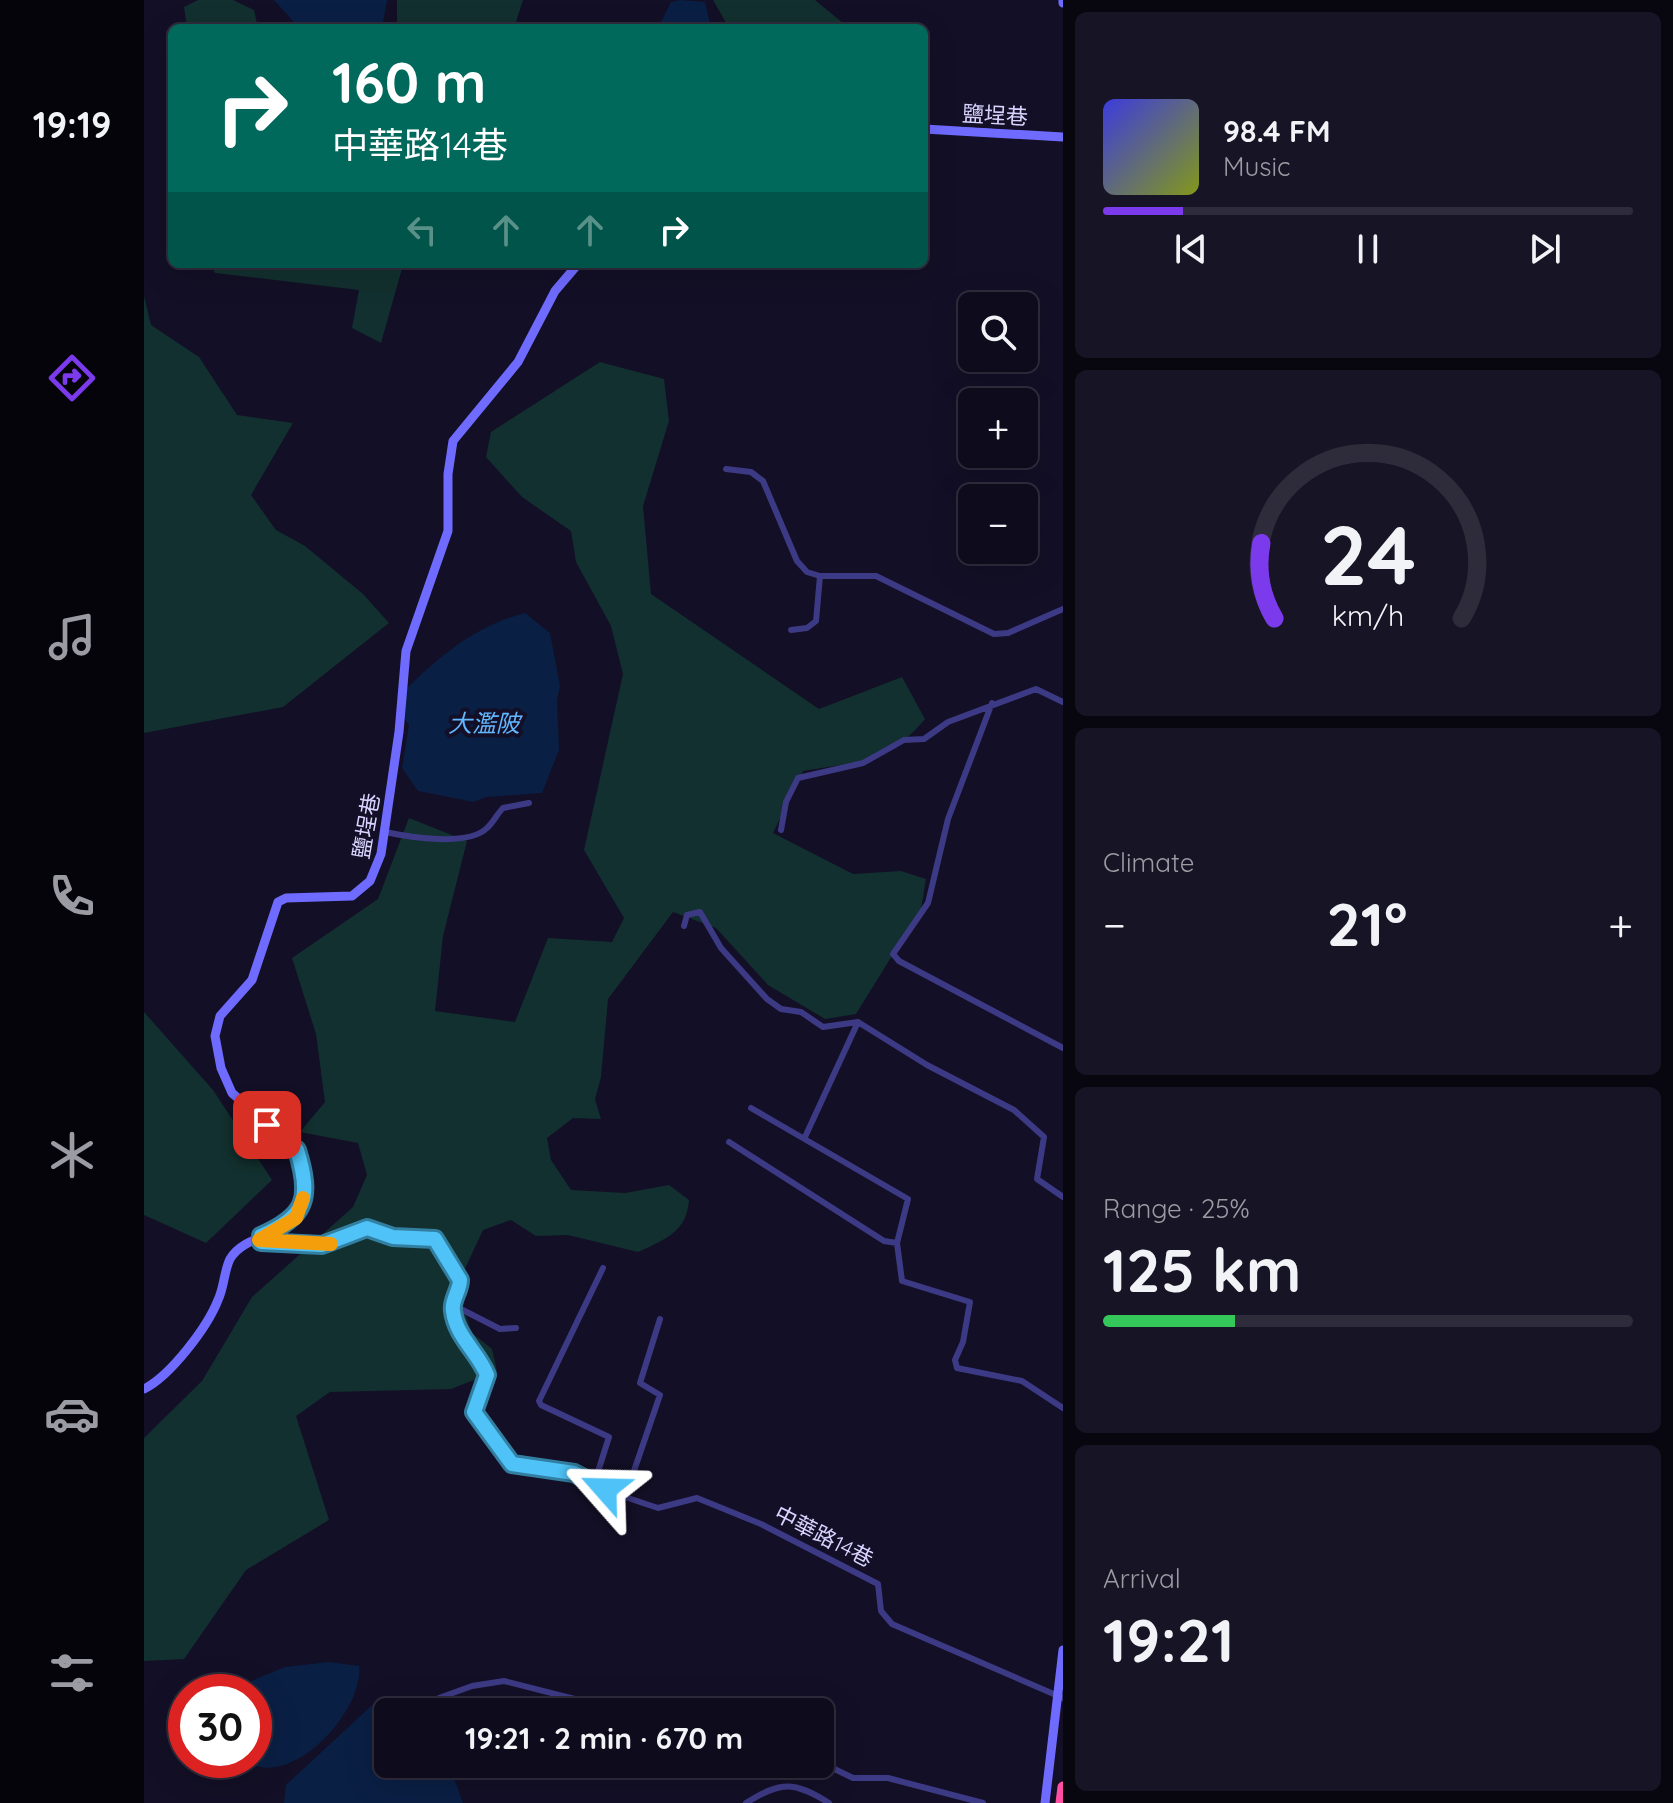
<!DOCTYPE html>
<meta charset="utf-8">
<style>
body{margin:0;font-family:Quicksand,"Noto Sans TC",sans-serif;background:#171425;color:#f1f3f6;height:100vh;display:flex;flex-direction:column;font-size:30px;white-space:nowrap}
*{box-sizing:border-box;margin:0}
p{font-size:26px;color:#9b9ba3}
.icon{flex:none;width:44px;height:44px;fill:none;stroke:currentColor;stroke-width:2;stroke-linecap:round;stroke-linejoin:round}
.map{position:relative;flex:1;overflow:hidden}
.details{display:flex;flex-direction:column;gap:12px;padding:12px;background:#08060f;width:610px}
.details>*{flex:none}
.hud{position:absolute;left:24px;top:24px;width:760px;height:244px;border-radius:12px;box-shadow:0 8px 32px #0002,0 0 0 2px #2e2b3b;background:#00695c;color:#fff;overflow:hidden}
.buttons{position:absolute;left:814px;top:292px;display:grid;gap:16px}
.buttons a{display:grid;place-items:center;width:80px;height:80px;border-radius:12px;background:#0e0b1c;box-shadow:0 8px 32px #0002,0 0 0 2px #2e2b3b;font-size:40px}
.speed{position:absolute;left:24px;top:1674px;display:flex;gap:16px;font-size:40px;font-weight:700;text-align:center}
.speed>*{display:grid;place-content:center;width:104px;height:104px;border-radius:50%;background:#0e0b1c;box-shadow:0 8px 32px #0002,0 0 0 2px #2e2b3b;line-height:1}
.speed .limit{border:12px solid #d22;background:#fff;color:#111}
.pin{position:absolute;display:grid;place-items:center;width:68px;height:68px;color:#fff;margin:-34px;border-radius:16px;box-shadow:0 4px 12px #0006}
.me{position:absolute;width:88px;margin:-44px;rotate:295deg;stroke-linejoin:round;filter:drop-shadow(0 0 6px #0008)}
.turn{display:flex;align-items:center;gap:28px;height:168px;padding:0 32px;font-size:36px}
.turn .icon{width:104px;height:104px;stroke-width:2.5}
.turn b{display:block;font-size:56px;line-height:68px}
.lanes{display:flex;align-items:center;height:76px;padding:0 32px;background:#0003;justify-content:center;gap:40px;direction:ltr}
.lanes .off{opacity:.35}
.big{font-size:60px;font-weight:700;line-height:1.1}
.details .card{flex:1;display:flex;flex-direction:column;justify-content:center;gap:12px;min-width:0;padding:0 28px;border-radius:12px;background:#171425}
.details .dial{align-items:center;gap:0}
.dial svg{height:208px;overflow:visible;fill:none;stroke:#2e2b3b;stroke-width:7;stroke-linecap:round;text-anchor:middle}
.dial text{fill:#f1f3f6;stroke:none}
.song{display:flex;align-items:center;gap:24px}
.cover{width:96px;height:96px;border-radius:12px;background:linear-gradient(135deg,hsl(240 70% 55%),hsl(70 70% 35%))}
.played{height:8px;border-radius:4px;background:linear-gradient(90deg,#7c3aed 15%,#2e2b3b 15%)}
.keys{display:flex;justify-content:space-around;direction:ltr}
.heat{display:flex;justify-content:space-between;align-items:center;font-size:44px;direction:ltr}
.charge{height:12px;border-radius:6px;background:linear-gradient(90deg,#34c759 25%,#2e2b3b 0)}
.trip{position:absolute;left:230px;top:1698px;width:460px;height:80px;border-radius:12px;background:#0e0b1c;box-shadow:0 8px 32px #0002,0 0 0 2px #2e2b3b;font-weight:700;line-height:80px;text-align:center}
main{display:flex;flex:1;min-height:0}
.tab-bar{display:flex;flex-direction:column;width:144px;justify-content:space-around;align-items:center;background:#06040b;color:#9b9ba3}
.tab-bar .icon{width:56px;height:56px}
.tab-bar .active{color:#7c3aed}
.tab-bar b{font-size:36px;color:#f1f3f6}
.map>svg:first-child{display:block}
.green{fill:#12302f}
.water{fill:#0a1f44}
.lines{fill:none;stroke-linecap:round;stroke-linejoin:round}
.street{stroke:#3d3a85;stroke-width:6}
.secondary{stroke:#6f6bff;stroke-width:9}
.highway{stroke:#ff4fa3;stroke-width:11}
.route-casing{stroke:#337fa1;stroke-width:20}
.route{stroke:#4fc3f7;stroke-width:14}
.slow{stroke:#f59e0b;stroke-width:14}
.labels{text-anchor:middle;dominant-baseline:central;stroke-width:8;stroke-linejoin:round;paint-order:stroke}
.street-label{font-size:22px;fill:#d9d4ff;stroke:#130f26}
.water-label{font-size:24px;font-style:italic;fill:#62b6ff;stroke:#130f26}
</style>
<main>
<nav class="tab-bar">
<b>19:19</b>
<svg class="icon active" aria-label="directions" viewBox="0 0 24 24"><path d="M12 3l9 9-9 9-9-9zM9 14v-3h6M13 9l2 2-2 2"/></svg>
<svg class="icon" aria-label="music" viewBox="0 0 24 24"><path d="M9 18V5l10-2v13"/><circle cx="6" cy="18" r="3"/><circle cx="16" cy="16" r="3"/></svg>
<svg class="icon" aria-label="phone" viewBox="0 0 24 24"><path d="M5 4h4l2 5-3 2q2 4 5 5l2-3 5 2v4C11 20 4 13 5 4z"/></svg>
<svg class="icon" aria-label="climate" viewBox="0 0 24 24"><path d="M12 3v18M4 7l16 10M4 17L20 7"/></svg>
<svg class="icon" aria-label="car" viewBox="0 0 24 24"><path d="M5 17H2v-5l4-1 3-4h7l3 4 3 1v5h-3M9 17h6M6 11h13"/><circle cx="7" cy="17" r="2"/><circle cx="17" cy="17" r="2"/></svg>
<svg class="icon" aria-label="filters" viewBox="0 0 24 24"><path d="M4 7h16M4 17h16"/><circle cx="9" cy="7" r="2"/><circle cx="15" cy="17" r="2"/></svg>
</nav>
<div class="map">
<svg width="919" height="1803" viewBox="0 0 919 1803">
<rect width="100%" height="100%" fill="#130f26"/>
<!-- green -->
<path class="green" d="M 54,0 L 89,0 L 110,10 L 114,28 L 43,28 L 40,7 Z
M 253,0 L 379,0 L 370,28 L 253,28 Z
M 569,0 L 671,0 L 705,28 L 585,28 Z
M 67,264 L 258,264 L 259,265 L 237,343 L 208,328 L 215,290 L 71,273 Z
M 0,296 L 7,325 L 55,357 L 93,415 L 149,423 L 107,495 L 132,530 L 161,546 L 219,594 L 245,623 L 139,707 L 0,733 Z
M 456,362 L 520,379 L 525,421 L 499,506 L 507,594 L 675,709 L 758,677 L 781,719 C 745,763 711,762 659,771 L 629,833 L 709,874 L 757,871 L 782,879 L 777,909 L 712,1014 L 681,1019 L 624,985 L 572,928 L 529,912 L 464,999 L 457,1077 L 451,1099 L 457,1119 L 429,1118 L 403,1138 L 407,1160 L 427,1190 L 481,1193 L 525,1185 L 545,1200 C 543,1232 520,1240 494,1252 L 424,1235 L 392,1236 L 367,1220 L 339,1230 L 312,1288 L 328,1333 L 348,1349 L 353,1371 L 307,1389 L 186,1392 L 152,1416 L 185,1520 L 102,1570 L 40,1659 L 0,1661 L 0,1438 L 58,1381 L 108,1297 L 209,1207 L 223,1175 L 214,1143 L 156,1132 L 181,1102 L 172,1034 L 148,958 L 234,899 L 265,818 L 323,841 L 299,936 L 291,1011 L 371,1022 L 404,938 L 468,942 L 480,918 L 440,850 L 479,674 L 467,626 L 432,562 L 427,531 L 378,497 L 342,457 L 347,432 Z
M 0,1012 L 69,1090 L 128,1180 L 62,1243 L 0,1215 Z"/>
<!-- water -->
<path class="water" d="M 130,0 L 243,0 L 243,1 L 239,22 L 232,28 L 155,28 Z
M 536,0 L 561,2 L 567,28 L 514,28 L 527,2 Z
M 381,613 L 406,633 L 416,686 L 413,700 L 415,750 L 398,793 L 342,797 L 330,802 L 274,791 L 258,768 L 265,725 L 259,716 L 261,690 C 297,655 331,626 381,613 Z
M 185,1662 L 215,1666 C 220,1712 145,1793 100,1760 L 110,1760 L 110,1692 L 92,1692 L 95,1686 L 141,1667 Z
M 259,1702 L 281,1712 L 244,1712 L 244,1764 L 305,1764 L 319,1803 L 140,1803 L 142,1785 L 227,1706 Z"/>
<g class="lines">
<!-- street -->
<path class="street" d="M 582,469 L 607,472 L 619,481 L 653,561 L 663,572 L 676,576 L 732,576 L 850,634 L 864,633 L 919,609
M 647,630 L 663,628 L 672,621 L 676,576
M 848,703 L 804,819 L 784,903 L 749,954 L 755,961 L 919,1048
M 637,830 L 642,802 L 654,778 L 719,763 L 760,740 L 780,739 L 804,722 L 892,689 L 919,702
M 241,832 C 265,837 324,847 343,828 C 349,823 353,814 359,808 L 385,803
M 540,926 L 543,915 L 556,912 L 577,948 L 623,999 L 637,1009 L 657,1012 L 679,1027 L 714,1022 L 783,1065 L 870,1110 L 900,1137 L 893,1179 L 919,1197
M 607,1108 L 764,1199 L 753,1243 L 758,1281 L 826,1302 L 819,1342 L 811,1360 L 813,1368 L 878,1381 L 919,1408
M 661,1137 L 714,1022
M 585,1142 L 740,1241 L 753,1243
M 116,1238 L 117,1242 L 178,1245 L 223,1228 L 249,1237 L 291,1239 L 316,1280 C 316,1291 307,1300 309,1311 C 312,1337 335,1353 343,1375 L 330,1412 L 368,1464 L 430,1473 L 481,1497 L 514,1508 L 553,1498 L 617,1524 L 734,1584 L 737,1611 L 748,1624 L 919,1698
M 309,1305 L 356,1329 L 372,1328
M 450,1484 L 465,1437 L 397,1405 L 395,1401 L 459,1268
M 481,1497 L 516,1395 L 496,1383 L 516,1319
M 295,1698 L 328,1686 L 360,1681 L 482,1712
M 676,1762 L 709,1778 L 744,1778 L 839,1803
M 602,1803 C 637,1781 650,1781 685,1803"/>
<!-- secondary -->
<path class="secondary" d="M 919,0 L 919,3
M 780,129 L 919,137
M 0,1389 C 26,1376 63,1328 74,1300 C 80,1288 80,1271 86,1259 C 100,1234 144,1236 156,1211 C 163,1196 158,1165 153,1150 L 88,1093 L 77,1068 L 71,1036 L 76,1016 L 108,980 L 134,902 L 142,898 L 208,896 L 226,881 L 237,854 L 255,732 L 262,651 L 304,531 L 304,474 L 309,441 L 374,362 L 411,291 L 434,264
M 901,1803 L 919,1650"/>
<!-- highway -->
<path class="highway" d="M 917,1803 L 919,1787"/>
</g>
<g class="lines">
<defs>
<path id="route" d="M 123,1125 L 153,1150 C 168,1199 162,1216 117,1236 L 117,1242 L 178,1245 L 223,1228 L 249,1237 L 291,1239 L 316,1280 C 316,1291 307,1300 309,1311 C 312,1337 335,1353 343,1375 L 330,1412 L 368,1464 L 430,1473 L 461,1489"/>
</defs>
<!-- route casing -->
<use href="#route" class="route-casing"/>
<!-- route -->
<use href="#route" class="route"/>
<!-- slow -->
<path class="slow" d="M 159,1198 L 152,1218 L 115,1240 L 187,1244"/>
</g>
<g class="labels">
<!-- street labels -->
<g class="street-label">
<text transform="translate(851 115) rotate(3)">鹽埕巷</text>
<text transform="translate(222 826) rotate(-80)">鹽埕巷</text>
<text transform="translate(680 1536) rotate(27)">中華路14巷</text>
</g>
<!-- water labels -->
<g class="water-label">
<text x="340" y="723">大濫陂</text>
</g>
</g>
</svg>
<div class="buttons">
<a><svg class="icon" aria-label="search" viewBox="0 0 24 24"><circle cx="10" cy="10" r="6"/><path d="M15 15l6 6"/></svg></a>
<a>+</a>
<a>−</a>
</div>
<div class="speed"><div class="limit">30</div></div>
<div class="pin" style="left:123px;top:1125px;background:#d93025"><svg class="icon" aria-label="arrive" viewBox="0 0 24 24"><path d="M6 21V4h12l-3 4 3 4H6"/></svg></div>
<svg class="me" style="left:461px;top:1489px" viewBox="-20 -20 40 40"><path d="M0-17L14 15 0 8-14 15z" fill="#4fc3f7" stroke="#fff" stroke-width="4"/></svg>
<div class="trip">19:21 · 2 min · 670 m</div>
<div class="hud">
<div class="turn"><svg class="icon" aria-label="right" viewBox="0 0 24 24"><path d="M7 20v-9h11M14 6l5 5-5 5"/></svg><div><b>160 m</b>中華路14巷</div></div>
<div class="lanes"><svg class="icon off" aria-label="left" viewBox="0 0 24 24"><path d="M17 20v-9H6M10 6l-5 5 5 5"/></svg><svg class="icon off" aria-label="ahead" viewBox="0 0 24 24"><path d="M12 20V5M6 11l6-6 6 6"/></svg><svg class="icon off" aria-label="ahead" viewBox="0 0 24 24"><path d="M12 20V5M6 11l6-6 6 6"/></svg><svg class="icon" aria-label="right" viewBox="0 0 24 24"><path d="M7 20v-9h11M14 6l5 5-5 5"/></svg></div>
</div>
</div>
<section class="details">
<div class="card">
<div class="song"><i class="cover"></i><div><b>98.4 FM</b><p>Music</p></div></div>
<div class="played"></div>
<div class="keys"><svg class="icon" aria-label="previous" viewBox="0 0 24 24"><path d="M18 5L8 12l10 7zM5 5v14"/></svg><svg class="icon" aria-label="pause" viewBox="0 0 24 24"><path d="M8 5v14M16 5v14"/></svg><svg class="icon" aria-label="next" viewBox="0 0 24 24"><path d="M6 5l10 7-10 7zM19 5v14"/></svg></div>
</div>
<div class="card dial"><svg viewBox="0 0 100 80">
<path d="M14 69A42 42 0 1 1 86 69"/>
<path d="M14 69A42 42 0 0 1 9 40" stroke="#7c3aed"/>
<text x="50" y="56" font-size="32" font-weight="700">24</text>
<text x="50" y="72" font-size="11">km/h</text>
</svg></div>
<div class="card"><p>Climate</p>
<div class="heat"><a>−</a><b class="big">21°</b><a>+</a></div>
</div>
<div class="card"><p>Range · 25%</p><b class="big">125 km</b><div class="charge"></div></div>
<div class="card"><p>Arrival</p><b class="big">19:21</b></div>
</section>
</main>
